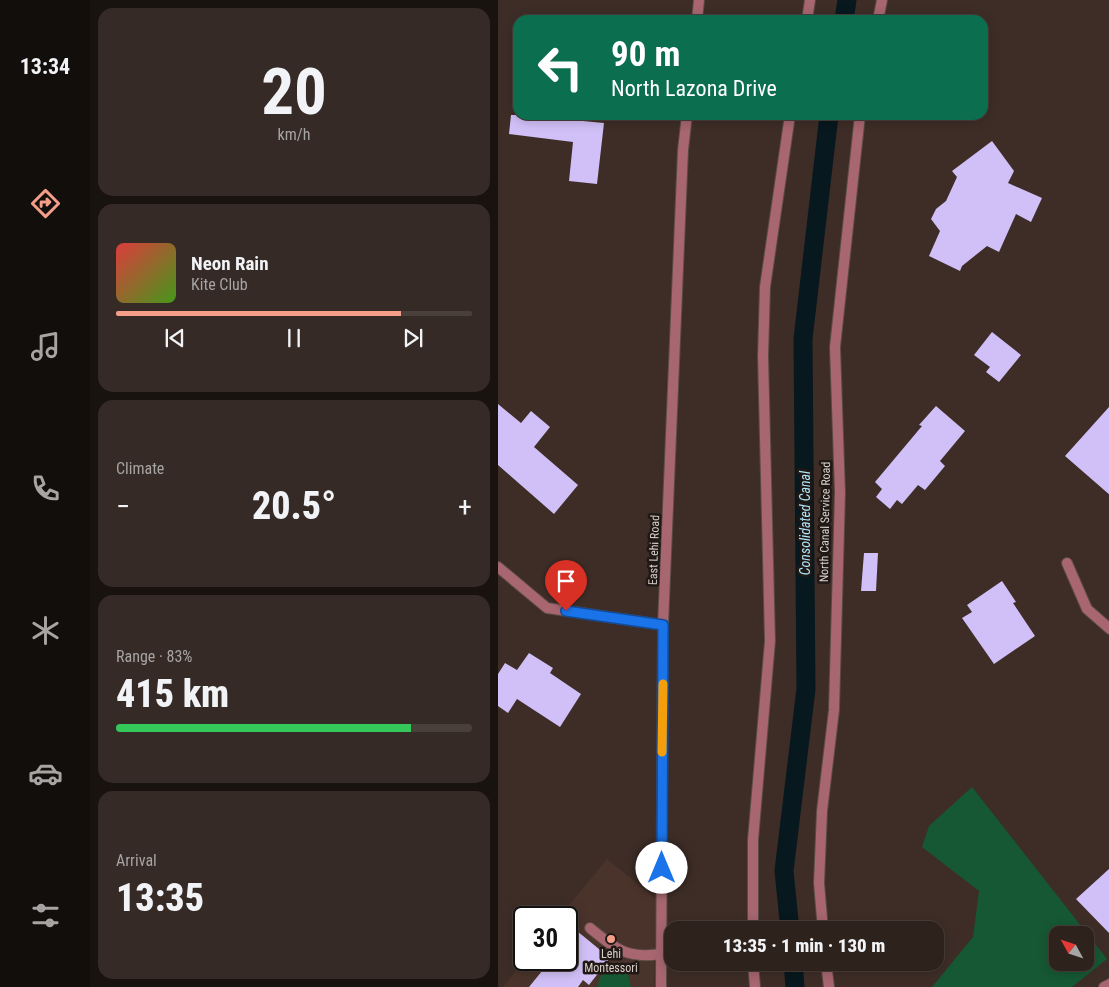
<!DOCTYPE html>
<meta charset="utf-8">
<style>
body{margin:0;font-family:"Roboto Condensed",sans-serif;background:#362a26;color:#f1f3f6;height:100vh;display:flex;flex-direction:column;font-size:19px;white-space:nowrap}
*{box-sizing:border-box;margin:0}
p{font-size:16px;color:#a7a4a4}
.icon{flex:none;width:28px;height:28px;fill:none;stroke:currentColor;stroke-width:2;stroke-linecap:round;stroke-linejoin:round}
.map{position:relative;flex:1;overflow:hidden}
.sheet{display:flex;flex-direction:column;gap:8px;padding:8px;background:#191310;width:408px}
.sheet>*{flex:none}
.top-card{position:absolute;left:15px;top:15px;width:475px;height:105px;border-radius:15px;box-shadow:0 2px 12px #0003,0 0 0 1px #493f3b;background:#0b6e4f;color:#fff;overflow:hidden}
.needle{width:32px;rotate:310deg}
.fabs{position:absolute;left:551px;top:926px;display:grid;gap:10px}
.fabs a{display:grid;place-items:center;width:45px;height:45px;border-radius:10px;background:#2e221d;box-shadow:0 2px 12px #0003,0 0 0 1px #493f3b;font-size:25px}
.speed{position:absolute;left:15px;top:906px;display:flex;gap:10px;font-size:25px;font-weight:700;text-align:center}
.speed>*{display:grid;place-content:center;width:65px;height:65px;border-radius:50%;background:#2e221d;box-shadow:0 2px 12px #0003,0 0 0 1px #493f3b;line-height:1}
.speed .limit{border:2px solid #111;border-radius:8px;background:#fff;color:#111}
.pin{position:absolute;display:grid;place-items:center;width:42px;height:42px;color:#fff;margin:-51px -21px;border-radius:50% 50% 50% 0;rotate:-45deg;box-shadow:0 0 5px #0007}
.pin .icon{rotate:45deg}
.me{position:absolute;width:55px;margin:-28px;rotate:0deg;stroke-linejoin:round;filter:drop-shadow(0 0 4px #0008)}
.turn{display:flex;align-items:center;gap:18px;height:105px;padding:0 15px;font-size:22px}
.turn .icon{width:65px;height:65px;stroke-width:2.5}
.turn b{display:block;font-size:35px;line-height:42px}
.big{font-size:38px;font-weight:800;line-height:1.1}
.sheet .tile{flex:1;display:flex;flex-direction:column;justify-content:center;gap:8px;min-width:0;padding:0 18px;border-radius:15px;background:#362a26}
.sheet .dial{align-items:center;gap:0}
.dial b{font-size:65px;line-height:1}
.song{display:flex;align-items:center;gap:15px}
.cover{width:60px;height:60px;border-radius:8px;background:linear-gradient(135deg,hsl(0 70% 55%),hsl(100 70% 35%))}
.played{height:5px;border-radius:2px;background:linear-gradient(90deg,#f49e89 80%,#493f3b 80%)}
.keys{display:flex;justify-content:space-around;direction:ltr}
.heat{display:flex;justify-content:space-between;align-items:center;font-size:28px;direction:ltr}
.charge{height:8px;border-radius:4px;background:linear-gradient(90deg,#34c759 83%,#493f3b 0)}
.trip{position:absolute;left:166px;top:921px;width:280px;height:50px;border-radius:15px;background:#2e221d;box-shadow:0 2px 12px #0003,0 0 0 1px #493f3b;font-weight:800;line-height:50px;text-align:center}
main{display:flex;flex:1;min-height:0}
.dock{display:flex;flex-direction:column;width:90px;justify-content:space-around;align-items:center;background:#120e0c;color:#a7a4a4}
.dock .icon{width:35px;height:35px}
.dock .selected{color:#f49e89}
.dock b{font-size:22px;color:#f1f3f6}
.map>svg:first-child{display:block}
.built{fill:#4a332a}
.green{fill:#165834;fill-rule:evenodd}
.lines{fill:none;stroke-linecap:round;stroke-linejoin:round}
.canal{stroke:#07181e;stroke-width:19}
.building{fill:#d0c0f7}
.service-casing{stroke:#5a4a45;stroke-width:12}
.minor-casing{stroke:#5a4a45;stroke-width:12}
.service{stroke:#a76670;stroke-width:10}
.minor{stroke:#a76670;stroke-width:10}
.route-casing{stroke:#114b97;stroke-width:12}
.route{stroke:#1a73e8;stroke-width:9}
.slow{stroke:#f59e0b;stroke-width:9}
.poi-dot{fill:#f49e89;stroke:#1f1815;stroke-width:2}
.labels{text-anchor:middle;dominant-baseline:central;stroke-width:5;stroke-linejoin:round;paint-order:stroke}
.street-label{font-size:12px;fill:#dbd0cc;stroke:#1f1815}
.poi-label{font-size:12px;fill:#dbd0cc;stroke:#1f1815}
.water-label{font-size:14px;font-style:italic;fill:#afe7fc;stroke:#1f1815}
</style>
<main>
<nav class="dock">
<b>13:34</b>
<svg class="icon selected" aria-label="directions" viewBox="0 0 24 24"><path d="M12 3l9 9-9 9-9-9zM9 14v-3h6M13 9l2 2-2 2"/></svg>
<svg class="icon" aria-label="music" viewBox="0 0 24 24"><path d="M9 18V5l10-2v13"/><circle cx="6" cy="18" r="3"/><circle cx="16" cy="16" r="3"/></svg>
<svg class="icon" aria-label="phone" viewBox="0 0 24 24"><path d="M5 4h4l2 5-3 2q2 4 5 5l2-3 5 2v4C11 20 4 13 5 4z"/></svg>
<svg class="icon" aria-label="climate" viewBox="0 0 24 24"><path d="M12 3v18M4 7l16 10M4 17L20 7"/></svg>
<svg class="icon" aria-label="car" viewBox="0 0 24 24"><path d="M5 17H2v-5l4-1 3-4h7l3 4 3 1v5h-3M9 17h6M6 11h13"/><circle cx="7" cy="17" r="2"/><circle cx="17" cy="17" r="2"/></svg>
<svg class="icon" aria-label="filters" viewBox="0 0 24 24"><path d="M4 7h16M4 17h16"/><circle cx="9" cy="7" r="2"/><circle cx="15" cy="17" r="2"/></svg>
</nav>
<section class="sheet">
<div class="tile dial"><b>20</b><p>km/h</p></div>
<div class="tile">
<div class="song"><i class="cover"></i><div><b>Neon Rain</b><p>Kite Club</p></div></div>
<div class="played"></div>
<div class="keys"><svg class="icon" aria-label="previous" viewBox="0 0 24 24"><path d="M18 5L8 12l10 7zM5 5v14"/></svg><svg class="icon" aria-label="pause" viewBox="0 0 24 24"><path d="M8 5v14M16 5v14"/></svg><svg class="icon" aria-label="next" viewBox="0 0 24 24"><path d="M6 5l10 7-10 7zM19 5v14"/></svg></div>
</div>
<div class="tile"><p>Climate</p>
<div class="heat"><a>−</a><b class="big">20.5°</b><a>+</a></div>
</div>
<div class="tile"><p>Range · 83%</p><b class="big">415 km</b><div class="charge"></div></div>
<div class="tile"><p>Arrival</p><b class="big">13:35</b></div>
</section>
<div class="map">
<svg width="612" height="987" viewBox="0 0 612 987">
<rect width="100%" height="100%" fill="#3e2d27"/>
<!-- built -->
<path class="built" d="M 109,859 L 158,899 L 156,987 L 5,987 L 27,960 L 69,960 L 69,918 L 61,917 Z"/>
<!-- green -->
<path class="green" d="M 474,787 L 609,959 L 574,987 L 434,987 L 475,937 L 481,891 L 424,847 L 431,826 ZM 560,935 L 588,935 L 588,962 L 560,962 Z
M 119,963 L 128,966 L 133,987 L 100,987 C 100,974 109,968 119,963 Z"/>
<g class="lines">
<!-- canal -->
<path class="canal" d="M 346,20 L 349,0
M 292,930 L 286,871 L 308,689 L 305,339 L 331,115
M 295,962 L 297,987"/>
</g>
<!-- building -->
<path class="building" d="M 13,115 L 53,115 L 53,118 L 106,123 L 99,184 L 71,181 L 75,142 L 11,134 Z
M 494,141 L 516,171 L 510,183 L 544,198 L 533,222 L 518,214 L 501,252 L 489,246 L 464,266 L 462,271 L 431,256 L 442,231 L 433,219 L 438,209 L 448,201 L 459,177 L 454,171 Z
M 494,332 L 523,355 L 501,382 L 488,372 L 492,367 L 476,355 Z
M 0,404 L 23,423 L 33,411 L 52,427 L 36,447 L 80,485 L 56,514 L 0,465 Z
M 438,406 L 467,431 L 442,461 L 447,466 L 427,490 L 420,485 L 404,504 L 399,500 L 392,509 L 378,497 L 384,489 L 377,482 L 424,426 L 421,425 Z
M 612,406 L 612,495 L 567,456 Z
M 366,553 L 380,553 L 378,591 L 363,591 Z
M 504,581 L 518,602 L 515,603 L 537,636 L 496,664 L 464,618 L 474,612 L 469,605 Z
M 31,653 L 55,668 L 52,673 L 83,694 L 62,727 L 19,699 L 10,713 L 0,706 L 0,674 L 7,663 L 19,670 Z
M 612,868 L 612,934 L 578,899 Z
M 79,931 L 112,958 L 91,985 L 85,980 L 80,987 L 31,987 L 53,960 L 69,960 L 69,944 Z"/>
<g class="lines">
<defs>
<path id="service" d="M 309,20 L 312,0
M 380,20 L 384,0
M 92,928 C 118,949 128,959 163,954
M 255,930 L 255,840 L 272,641 L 265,356 L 267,287 L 292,115
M 325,930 L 321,883 L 324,811 L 336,710 L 342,493 L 337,347 L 362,115
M 255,962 L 257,987
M 328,962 L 331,987"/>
<path id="minor" d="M 199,20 L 201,0
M 569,563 L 589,609 L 612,629
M 0,567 L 49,608 L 165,625
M 163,987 L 165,625 L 185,150 L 189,115
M 606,987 L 612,984"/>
</defs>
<!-- service casing -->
<use href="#service" class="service-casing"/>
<!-- minor casing -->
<use href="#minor" class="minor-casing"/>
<!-- service -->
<use href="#service" class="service"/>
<!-- minor -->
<use href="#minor" class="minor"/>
</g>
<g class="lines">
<defs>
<path id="route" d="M 68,611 L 165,625 L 164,868"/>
</defs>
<!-- route casing -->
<use href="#route" class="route-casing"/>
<!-- route -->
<use href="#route" class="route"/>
<!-- slow -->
<path class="slow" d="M 164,752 L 165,684"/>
</g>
<!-- markers -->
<circle class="poi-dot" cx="113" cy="939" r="5"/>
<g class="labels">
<!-- street labels -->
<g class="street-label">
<text transform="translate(327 522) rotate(-89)">North Canal Service Road</text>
<text transform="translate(156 550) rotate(-88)">East Lehi Road</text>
</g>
<!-- poi labels -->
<g class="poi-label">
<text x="113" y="954">Lehi<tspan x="113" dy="14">Montessori</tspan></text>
</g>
<!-- water labels -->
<g class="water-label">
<text transform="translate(307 523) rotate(-90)">Consolidated Canal</text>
</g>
</g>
</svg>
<div class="fabs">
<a><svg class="needle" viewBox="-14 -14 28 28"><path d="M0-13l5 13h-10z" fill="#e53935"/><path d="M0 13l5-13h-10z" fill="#a7a4a4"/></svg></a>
</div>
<div class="speed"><div class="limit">30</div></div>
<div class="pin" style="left:68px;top:611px;background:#d93025"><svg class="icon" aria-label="arrive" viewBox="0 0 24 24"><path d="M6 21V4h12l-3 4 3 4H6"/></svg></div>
<svg class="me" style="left:164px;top:868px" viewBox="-20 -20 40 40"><circle r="19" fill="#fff"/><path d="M0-13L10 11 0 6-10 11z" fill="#1a73e8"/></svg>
<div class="trip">13:35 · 1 min · 130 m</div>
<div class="top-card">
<div class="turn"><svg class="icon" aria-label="left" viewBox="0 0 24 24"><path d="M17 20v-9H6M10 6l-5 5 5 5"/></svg><div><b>90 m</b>North Lazona Drive</div></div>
</div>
</div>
</main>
